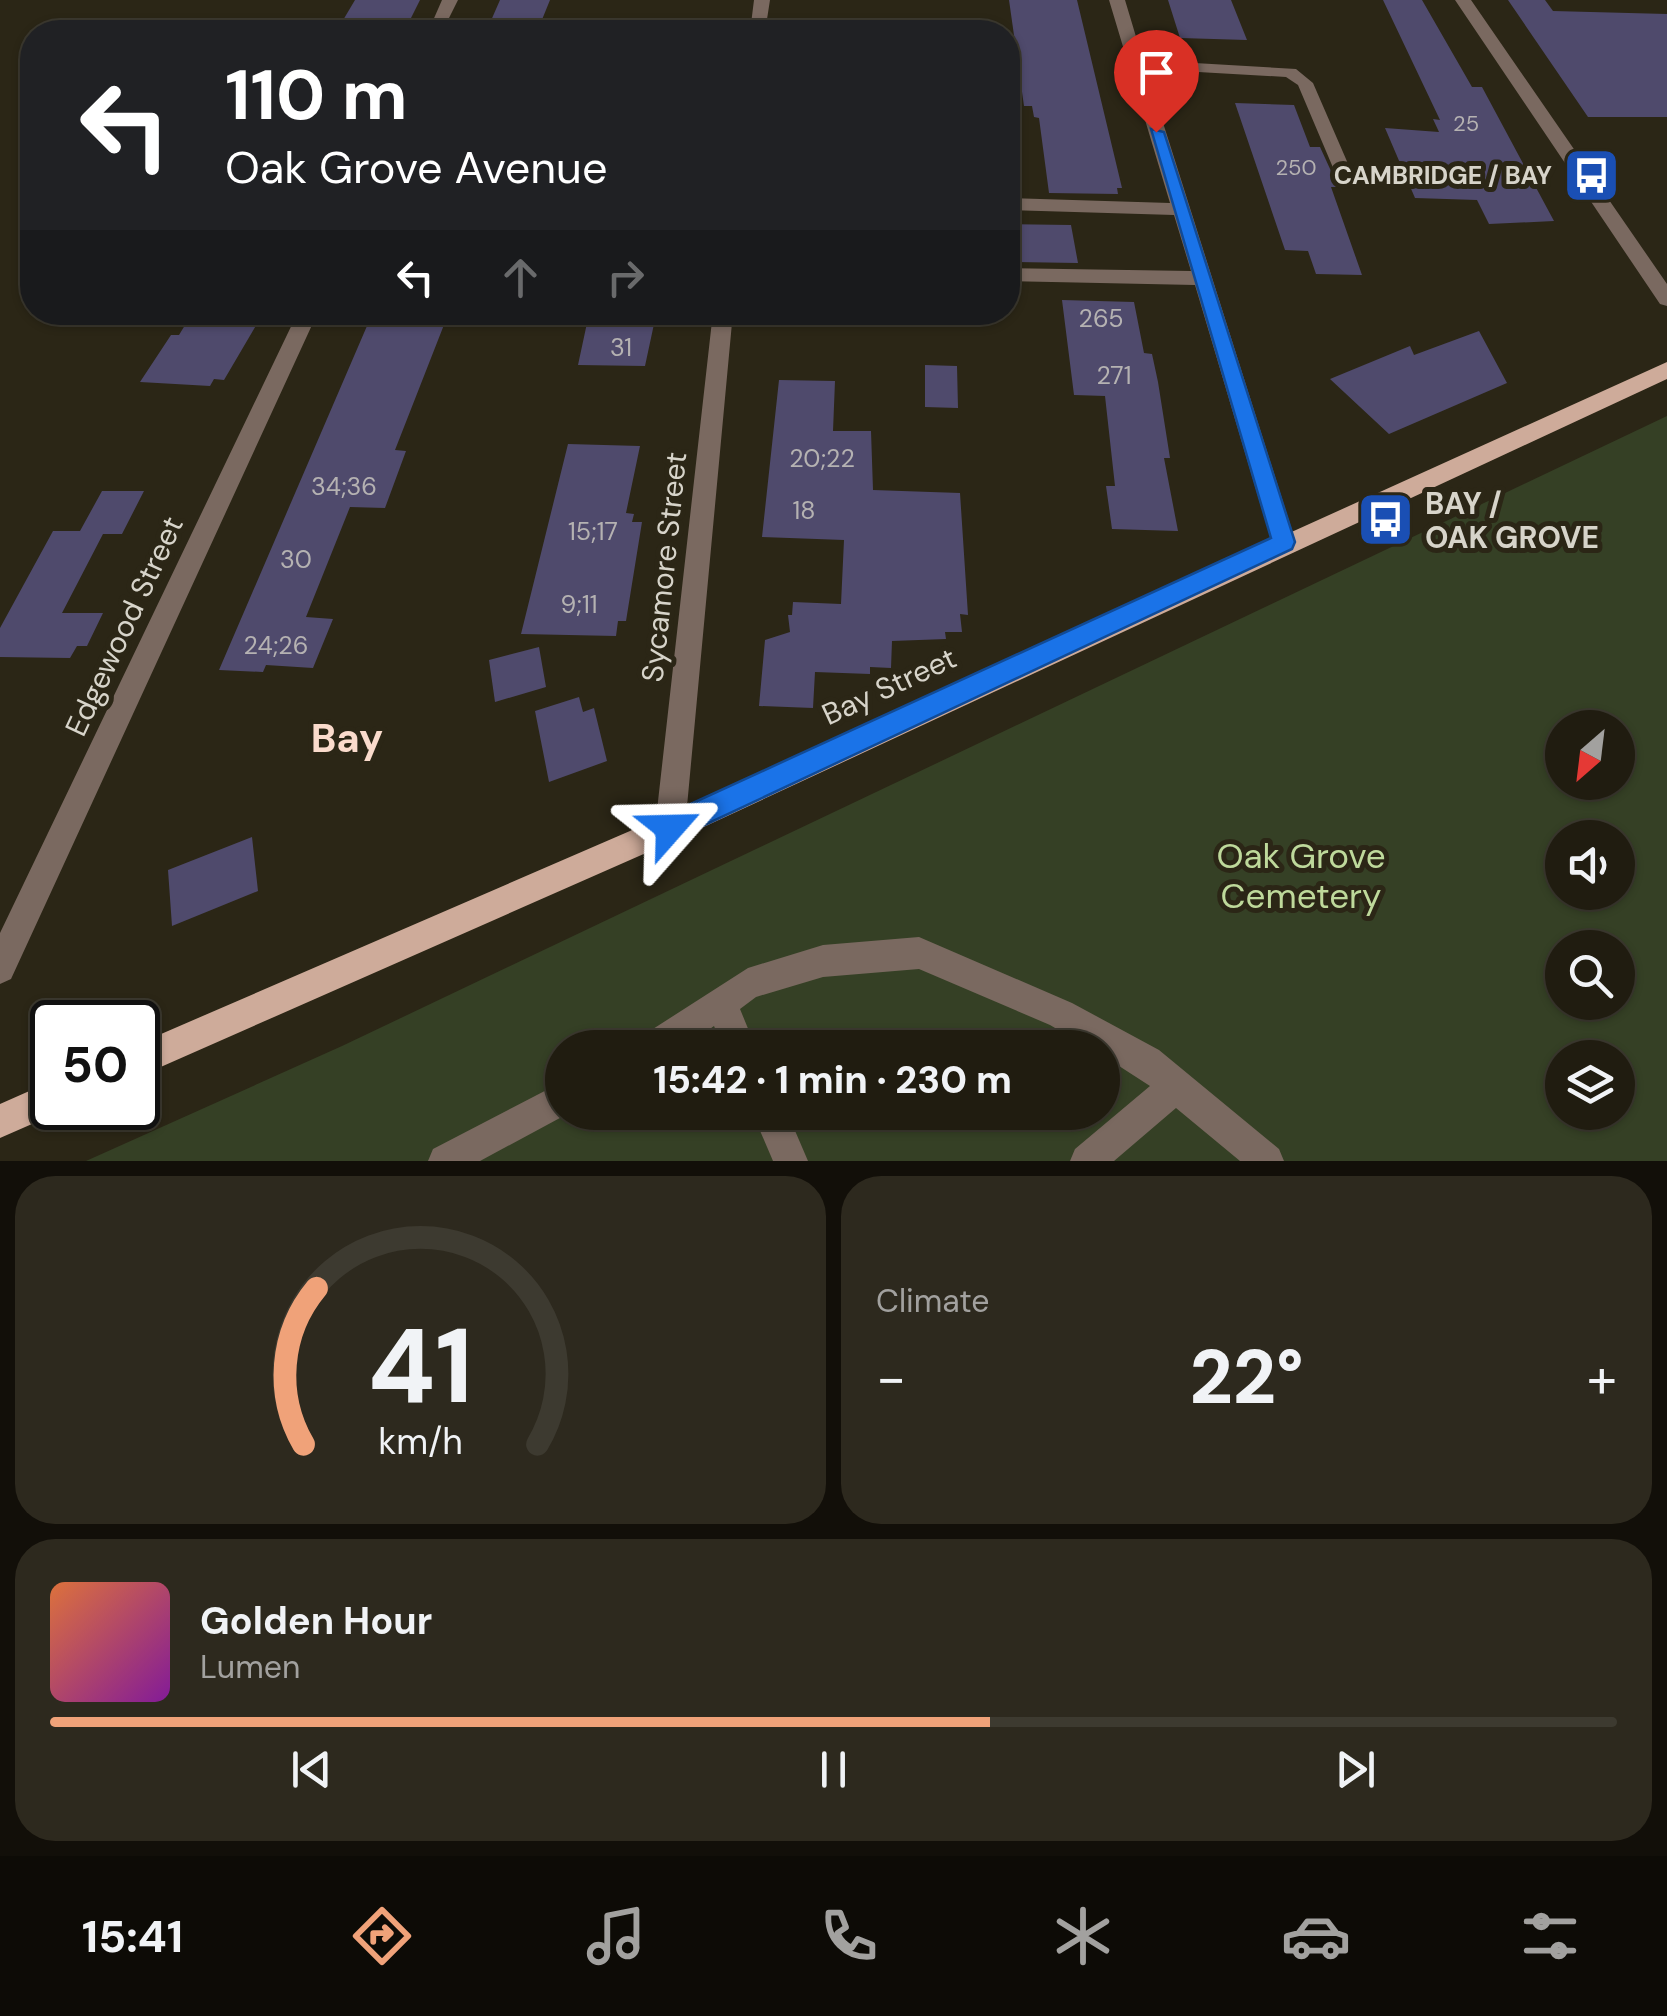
<!DOCTYPE html>
<meta charset="utf-8">
<style>
body{margin:0;font-family:"DM Sans",sans-serif;background:#2d291e;color:#f1f3f6;height:100vh;display:flex;flex-direction:column;font-size:38px;white-space:nowrap}
*{box-sizing:border-box;margin:0}
p{font-size:32px;color:#a2a19f}
.icon{flex:none;width:55px;height:55px;fill:none;stroke:currentColor;stroke-width:2;stroke-linecap:round;stroke-linejoin:round}
.map{position:relative;height:1161px;overflow:hidden}
.sheet{display:flex;flex-direction:column;gap:15px;padding:15px;background:#120f09;flex:1}
.sheet>*{flex:none}
.banner{position:absolute;left:20px;top:20px;width:1000px;height:305px;border-radius:40px;box-shadow:0 2px 8px #0004,0 0 0 2px #3d3a30;background:#202124;color:#fff;overflow:hidden}
.needle{width:65px;rotate:208deg}
.fabs{position:absolute;left:1545px;top:710px;display:grid;gap:20px}
.fabs a{display:grid;place-items:center;width:90px;height:90px;border-radius:50%;background:#201c10;box-shadow:0 2px 8px #0004,0 0 0 2px #3d3a30;font-size:50px}
.speed{position:absolute;left:30px;top:1000px;display:flex;gap:20px;font-size:50px;font-weight:700;text-align:center}
.speed>*{display:grid;place-content:center;width:130px;height:130px;border-radius:50%;background:#201c10;box-shadow:0 2px 8px #0004,0 0 0 2px #3d3a30;line-height:1}
.speed .limit{border:5px solid #111;border-radius:15px;background:#fff;color:#111}
.pin{position:absolute;display:grid;place-items:center;width:85px;height:85px;color:#fff;margin:-102px -42px;border-radius:50% 50% 50% 0;rotate:-45deg;box-shadow:0 0 10px #0007}
.pin .icon{rotate:45deg}
.me{position:absolute;width:110px;margin:-55px;rotate:65deg;stroke-linejoin:round;filter:drop-shadow(0 0 8px #0008)}
.turn{display:flex;align-items:center;gap:35px;height:210px;padding:0 40px;font-size:45px}
.turn .icon{width:130px;height:130px;stroke-width:2.5}
.turn b{display:block;font-size:70px;line-height:85px}
.lanes{display:flex;align-items:center;height:95px;padding:0 40px;background:#0003;justify-content:center;gap:50px;direction:ltr}
.lanes .off{opacity:.35}
.big{font-size:75px;font-weight:800;line-height:1.1}
.sheet .tile{flex:1;display:flex;flex-direction:column;justify-content:center;gap:15px;min-width:0;padding:0 35px;border-radius:40px;background:#2d291e}
.sheet .dial{align-items:center;gap:0}
.dial svg{height:260px;overflow:visible;fill:none;stroke:#3d3a30;stroke-width:7;stroke-linecap:round;text-anchor:middle}
.dial text{fill:#f1f3f6;stroke:none}
.song{display:flex;align-items:center;gap:30px}
.cover{width:120px;height:120px;border-radius:15px;background:linear-gradient(135deg,hsl(20 70% 55%),hsl(290 70% 35%))}
.played{height:10px;border-radius:5px;background:linear-gradient(90deg,#f0a279 60%,#3d3a30 60%)}
.keys{display:flex;justify-content:space-around;direction:ltr}
.heat{display:flex;justify-content:space-between;align-items:center;font-size:55px;direction:ltr}
.sheet .tiles{flex:1;display:grid;gap:15px;grid-template-columns:1fr 1fr}
.tile:last-child{grid-column:span 2}
.trip{position:absolute;left:545px;top:1030px;width:575px;height:100px;border-radius:50px;background:#201c10;box-shadow:0 2px 8px #0004,0 0 0 2px #3d3a30;font-weight:800;line-height:100px;text-align:center}
.tabs{display:flex;height:160px;justify-content:space-around;align-items:center;background:#0d0b06;color:#a2a19f}
.tabs .icon{width:70px;height:70px}
.tabs .current{color:#f0a279}
.tabs b{font-size:45px;color:#f1f3f6}
.map>svg:first-child{display:block}
.green{fill:#354025;fill-rule:evenodd}
.building{fill:#4f4a6c}
.lines{fill:none;stroke-linecap:round;stroke-linejoin:round}
.minor{fill:#7a6960;fill-rule:evenodd}
.major{fill:#ceab9a;fill-rule:evenodd}
.route{fill:#1a73e8;stroke:#114b97;stroke-width:2.5}
.labels{text-anchor:middle;dominant-baseline:central;stroke-width:10;stroke-linejoin:round;paint-order:stroke}
.far-number-label{font-size:22px;fill:#b5b2b2}
.far-poi-label{font-size:25px;font-weight:bold;fill:#d7d4ca;stroke:#2b2616;text-anchor:end}
.number-label{font-size:25px;fill:#b5b2b2}
.poi-label{font-size:30px;font-weight:bold;fill:#d7d4ca;stroke:#2b2616;text-anchor:start}
.street-label{font-size:30px;fill:#d7d4ca;stroke:#2b2616}
.near-park-label{font-size:35px;fill:#bed99b;stroke:#2b2616}
.district-label{font-size:40px;font-weight:bold;fill:#fadbcc;stroke:#2b2616}
</style>
<div class="map">
<svg width="1667" height="1161" viewBox="0 0 1667 1161">
<rect width="100%" height="100%" fill="#2b2616"/>
<!-- green -->
<path class="green" d="M 1667,416 L 1667,1161 L 86,1161 L 342,1046 ZM 1562,728 L 1618,728 L 1618,782 L 1562,782 ZM 1562,838 L 1618,838 L 1618,892 L 1562,892 ZM 1562,948 L 1618,948 L 1618,1002 L 1562,1002 ZM 562,1048 L 1102,1048 L 1102,1112 L 562,1112 ZM 1562,1058 L 1618,1058 L 1618,1112 L 1562,1112 Z"/>
<!-- building -->
<path class="building" d="M 355,0 L 420,0 L 404,32 L 336,32 Z
M 500,0 L 550,0 L 537,32 L 486,32 Z
M 1009,0 L 1077,0 L 1122,188 L 1117,188 L 1118,194 L 1049,193 L 1039,118 L 1034,117 L 1032,106 L 1024,106 Z
M 1168,0 L 1231,0 L 1247,40 L 1180,38 Z
M 1383,0 L 1422,0 L 1472,87 L 1482,87 L 1554,221 L 1489,224 L 1477,200 L 1415,198 L 1385,128 L 1439,132 L 1433,119 L 1440,120 Z
M 1508,0 L 1545,0 L 1553,11 L 1667,14 L 1667,117 L 1588,117 Z
M 1235,103 L 1294,105 L 1310,147 L 1320,147 L 1331,171 L 1338,173 L 1344,187 L 1331,187 L 1362,275 L 1316,274 L 1308,251 L 1285,250 Z
M 1008,224 L 1071,225 L 1078,263 L 1008,262 Z
M 1062,300 L 1134,302 L 1144,353 L 1152,354 L 1158,382 L 1170,458 L 1164,458 L 1178,531 L 1112,529 L 1106,486 L 1115,486 L 1105,396 L 1074,395 Z
M 193,312 L 264,312 L 224,380 L 214,379 L 210,386 L 140,382 L 171,335 L 179,335 Z
M 373,312 L 449,312 L 395,450 L 406,451 L 385,508 L 350,507 L 306,617 L 333,619 L 313,668 L 266,665 L 263,672 L 219,670 Z
M 587,323 L 654,324 L 645,366 L 578,365 Z
M 1479,331 L 1507,383 L 1389,434 L 1330,379 L 1410,346 L 1414,355 Z
M 925,365 L 957,366 L 958,408 L 925,407 Z
M 779,380 L 835,381 L 833,431 L 871,431 L 873,490 L 960,493 L 968,615 L 960,614 L 962,632 L 945,632 L 946,639 L 892,641 L 891,668 L 870,667 L 870,674 L 815,672 L 813,708 L 759,706 L 765,640 L 790,632 L 788,615 L 792,615 L 793,602 L 841,604 L 844,540 L 762,537 Z
M 568,444 L 640,446 L 626,513 L 634,514 L 632,522 L 642,522 L 626,621 L 618,621 L 616,636 L 521,634 Z
M 102,491 L 144,491 L 122,534 L 103,534 L 62,613 L 103,613 L 87,646 L 77,646 L 70,658 L 0,657 L 0,628 L 53,531 L 80,531 Z
M 539,647 L 546,687 L 495,702 L 489,660 Z
M 579,697 L 583,712 L 594,708 L 607,761 L 549,782 L 535,711 Z
M 252,837 L 258,891 L 172,926 L 168,870 Z"/>
<g class="lines">
<!-- minor -->
<path class="minor" d="M 442,0 L 458,0 L 442,32 L 428,32 Z
M 754,0 L 770,0 L 765,32 L 750,32 Z
M 1109,0 L 1125,0 L 1143,60 L 1296,69 L 1313,83 L 1349,166 L 1334,170 L 1298,85 L 1286,77 L 1146,69 L 1296,543 L 1293,550 L 1275,550 L 1272,543 L 1195,285 L 1008,281 L 1008,268 L 1191,271 L 1174,215 L 1008,210 L 1008,198 L 1170,203 Z
M 1455,0 L 1471,0 L 1667,284 L 1667,306 L 1660,304 Z
M 298,312 L 318,312 L 11,979 L 0,984 L 0,933 Z
M 713,312 L 733,312 L 685,828 L 680,838 L 670,843 L 660,838 L 655,828 Z
M 919,937 L 1072,1003 L 1159,1050 L 1279,1149 L 1284,1161 L 1240,1161 L 1176,1108 L 1114,1161 L 1070,1161 L 1075,1149 L 1150,1086 L 1102,1055 L 1102,1048 L 1089,1048 L 1050,1025 L 919,969 L 823,977 L 756,997 L 740,1009 L 756,1048 L 723,1048 L 714,1026 L 683,1048 L 638,1048 L 642,1036 L 748,968 L 823,945 Z
M 562,1082 L 562,1112 L 571,1112 L 480,1161 L 428,1161 L 433,1149 Z
M 752,1112 L 787,1112 L 808,1161 L 773,1161 Z"/>
<!-- major -->
<path class="major" d="M 1667,362 L 1667,379 L 680,838 L 138,1077 L 138,1044 L 660,818 Z
M 52,1081 L 52,1108 L 64,1110 L 0,1138 L 0,1104 Z"/>
</g>
<!-- route -->
<path class="route" d="M 1151,129 L 1164,132 L 1295,542 L 1292,549 L 679,837 L 670,841 L 660,837 L 656,828 L 660,818 L 1271,538 Z"/>
<!-- icons -->
<defs>
<symbol id="bus-square" viewBox="-11 -11 22 22"><rect x="-9" y="-9" width="18" height="18" rx="4" fill="#1a4fb4" stroke="#2b2616"/><path d="M-5-6H5V4H4V6H2V4H-2V6H-4V4H-5ZM-3.5-4V0h7V-4ZM-3.5 1.2v1.5H-2V1.2ZM2 1.2v1.5H3.5V1.2Z" fill="#fff"/></symbol>
</defs>
<g fill-rule="evenodd">
<use href="#bus-square" x="1560" y="144" width="63" height="63"/>
<use href="#bus-square" x="1354" y="488" width="63" height="63"/>
</g>
<g class="labels">
<!-- far-number labels -->
<g class="far-number-label">
<text x="1466" y="123">25</text>
<text x="1296" y="167">250</text>
</g>
<!-- far-poi labels -->
<g class="far-poi-label">
<text x="1552" y="175">CAMBRIDGE / BAY</text>
</g>
<!-- number labels -->
<g class="number-label">
<text x="1101" y="318">265</text>
<text x="621" y="347">31</text>
<text x="1114" y="375">271</text>
<text x="822" y="458">20;22</text>
<text x="344" y="486">34;36</text>
<text x="804" y="510">18</text>
<text x="593" y="531">15;17</text>
<text x="296" y="559">30</text>
<text x="579" y="604">9;11</text>
<text x="276" y="645">24;26</text>
</g>
<!-- poi labels -->
<g class="poi-label">
<text x="1425" y="503">BAY /<tspan x="1425" dy="34">OAK GROVE</tspan></text>
</g>
<!-- street labels -->
<g class="street-label">
<text transform="translate(664 567) rotate(-84)">Sycamore Street</text>
<text transform="translate(124 626) rotate(-65)">Edgewood Street</text>
<text transform="translate(889 686) rotate(-25)">Bay Street</text>
</g>
<!-- near-park labels -->
<g class="near-park-label">
<text x="1301" y="856">Oak Grove<tspan x="1301" dy="40">Cemetery</tspan></text>
</g>
<!-- district labels -->
<g class="district-label">
<text x="347" y="738">Bay</text>
</g>
</g>
</svg>
<div class="fabs">
<a><svg class="needle" viewBox="-14 -14 28 28"><path d="M0-13l5 13h-10z" fill="#e53935"/><path d="M0 13l5-13h-10z" fill="#a2a19f"/></svg></a>
<a><svg class="icon" aria-label="sound" viewBox="0 0 24 24"><path d="M4 9h4l5-4v14l-5-4H4zM17 9q2 3 0 6"/></svg></a>
<a><svg class="icon" aria-label="search" viewBox="0 0 24 24"><circle cx="10" cy="10" r="6"/><path d="M15 15l6 6"/></svg></a>
<a><svg class="icon" aria-label="layers" viewBox="0 0 24 24"><path d="M12 4l9 5-9 5-9-5zM3 14l9 5 9-5"/></svg></a>
</div>
<div class="speed"><div class="limit">50</div></div>
<div class="pin" style="left:1156px;top:132px;background:#d93025"><svg class="icon" aria-label="arrive" viewBox="0 0 24 24"><path d="M6 21V4h12l-3 4 3 4H6"/></svg></div>
<svg class="me" style="left:670px;top:828px" viewBox="-20 -20 40 40"><path d="M0-17L14 15 0 8-14 15z" fill="#1a73e8" stroke="#fff" stroke-width="4"/></svg>
<div class="trip">15:42 · 1 min · 230 m</div>
<div class="banner">
<div class="turn"><svg class="icon" aria-label="left" viewBox="0 0 24 24"><path d="M17 20v-9H6M10 6l-5 5 5 5"/></svg><div><b>110 m</b>Oak Grove Avenue</div></div>
<div class="lanes"><svg class="icon" aria-label="left" viewBox="0 0 24 24"><path d="M17 20v-9H6M10 6l-5 5 5 5"/></svg><svg class="icon off" aria-label="ahead" viewBox="0 0 24 24"><path d="M12 20V5M6 11l6-6 6 6"/></svg><svg class="icon off" aria-label="right" viewBox="0 0 24 24"><path d="M7 20v-9h11M14 6l5 5-5 5"/></svg></div>
</div>
</div>
<section class="sheet">
<div class="tiles">
<div class="tile dial"><svg viewBox="0 0 100 80">
<path d="M14 69A42 42 0 1 1 86 69"/>
<path d="M14 69A42 42 0 0 1 18 21" stroke="#f0a279"/>
<text x="50" y="56" font-size="32" font-weight="700">41</text>
<text x="50" y="72" font-size="11">km/h</text>
</svg></div>
<div class="tile"><p>Climate</p>
<div class="heat"><a>−</a><b class="big">22°</b><a>+</a></div>
</div>
<div class="tile">
<div class="song"><i class="cover"></i><div><b>Golden Hour</b><p>Lumen</p></div></div>
<div class="played"></div>
<div class="keys"><svg class="icon" aria-label="previous" viewBox="0 0 24 24"><path d="M18 5L8 12l10 7zM5 5v14"/></svg><svg class="icon" aria-label="pause" viewBox="0 0 24 24"><path d="M8 5v14M16 5v14"/></svg><svg class="icon" aria-label="next" viewBox="0 0 24 24"><path d="M6 5l10 7-10 7zM19 5v14"/></svg></div>
</div>
</div>
</section>
<nav class="tabs">
<b>15:41</b>
<svg class="icon current" aria-label="directions" viewBox="0 0 24 24"><path d="M12 3l9 9-9 9-9-9zM9 14v-3h6M13 9l2 2-2 2"/></svg>
<svg class="icon" aria-label="music" viewBox="0 0 24 24"><path d="M9 18V5l10-2v13"/><circle cx="6" cy="18" r="3"/><circle cx="16" cy="16" r="3"/></svg>
<svg class="icon" aria-label="phone" viewBox="0 0 24 24"><path d="M5 4h4l2 5-3 2q2 4 5 5l2-3 5 2v4C11 20 4 13 5 4z"/></svg>
<svg class="icon" aria-label="climate" viewBox="0 0 24 24"><path d="M12 3v18M4 7l16 10M4 17L20 7"/></svg>
<svg class="icon" aria-label="car" viewBox="0 0 24 24"><path d="M5 17H2v-5l4-1 3-4h7l3 4 3 1v5h-3M9 17h6M6 11h13"/><circle cx="7" cy="17" r="2"/><circle cx="17" cy="17" r="2"/></svg>
<svg class="icon" aria-label="filters" viewBox="0 0 24 24"><path d="M4 7h16M4 17h16"/><circle cx="9" cy="7" r="2"/><circle cx="15" cy="17" r="2"/></svg>
</nav>
